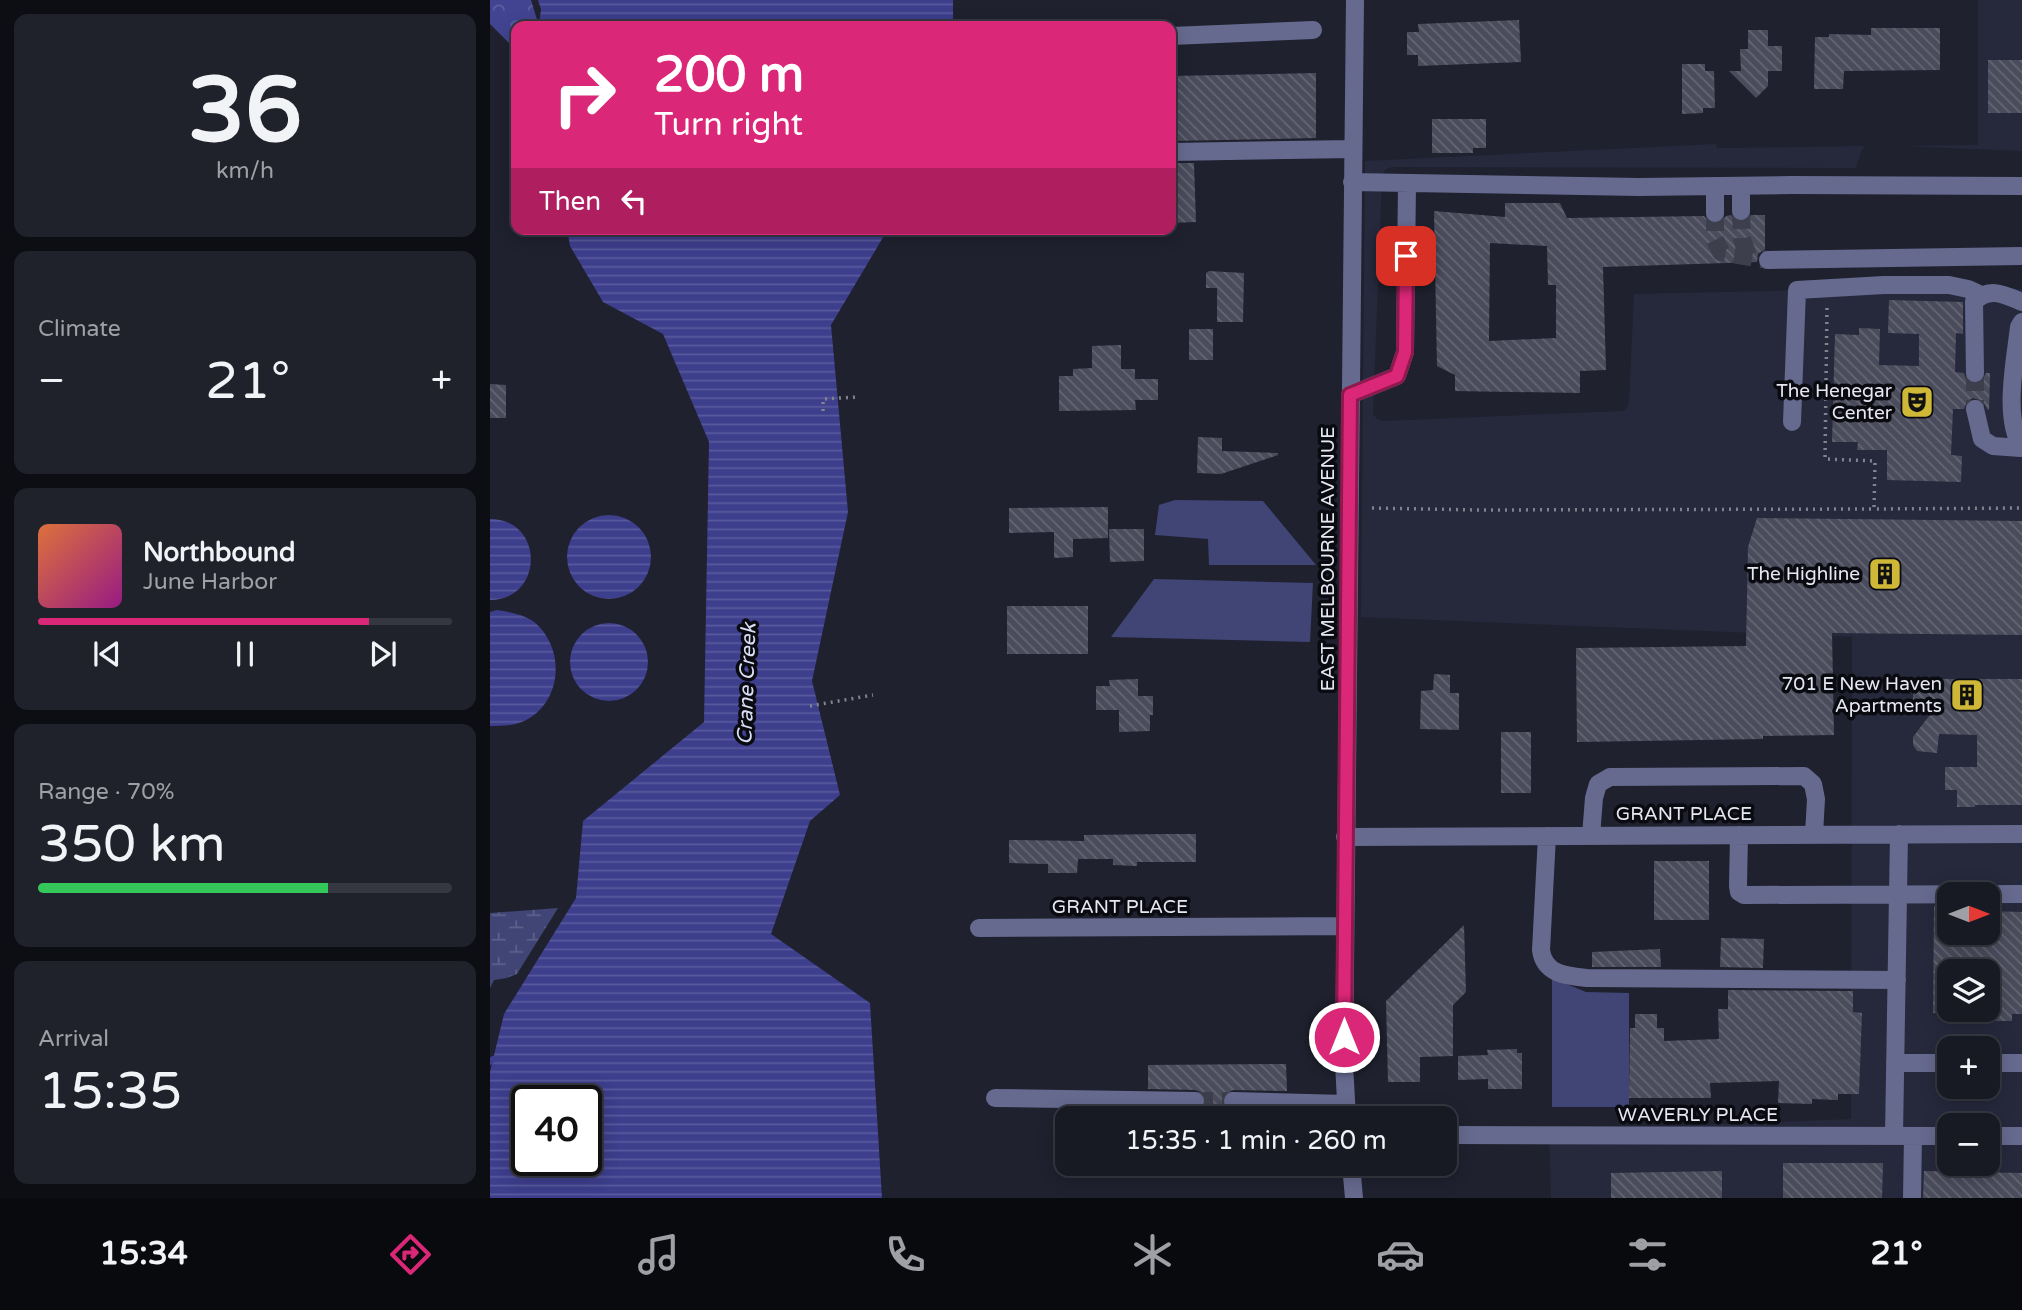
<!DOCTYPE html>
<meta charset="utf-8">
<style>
body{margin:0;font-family:"Varela Round",sans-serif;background:#20222b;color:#f1f3f6;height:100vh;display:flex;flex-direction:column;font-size:26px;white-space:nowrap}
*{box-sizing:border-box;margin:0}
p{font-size:23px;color:#9ea0a6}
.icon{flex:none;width:38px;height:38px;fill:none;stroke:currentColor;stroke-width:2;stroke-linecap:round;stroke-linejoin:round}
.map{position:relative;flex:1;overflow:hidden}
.panel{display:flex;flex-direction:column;gap:14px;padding:14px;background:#0d0e13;width:490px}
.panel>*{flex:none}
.banner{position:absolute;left:21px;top:21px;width:665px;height:214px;border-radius:14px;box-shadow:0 4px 18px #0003,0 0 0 2px #363841;background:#db2777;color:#fff;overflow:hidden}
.needle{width:46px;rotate:90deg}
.fabs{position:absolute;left:1447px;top:882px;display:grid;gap:14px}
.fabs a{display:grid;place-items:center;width:63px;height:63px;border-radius:14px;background:#171923;box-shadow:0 4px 18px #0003,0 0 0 2px #363841;font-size:35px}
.speed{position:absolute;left:21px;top:1085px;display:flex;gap:14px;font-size:35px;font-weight:700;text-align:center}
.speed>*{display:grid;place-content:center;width:91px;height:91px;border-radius:50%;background:#171923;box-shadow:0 4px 18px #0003,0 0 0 2px #363841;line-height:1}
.speed .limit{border:4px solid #111;border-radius:10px;background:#fff;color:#111}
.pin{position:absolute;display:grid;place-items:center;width:60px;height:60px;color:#fff;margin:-30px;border-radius:14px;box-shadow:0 4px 10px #0006}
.me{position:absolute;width:77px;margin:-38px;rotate:0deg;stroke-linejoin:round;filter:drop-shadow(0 0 5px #0008)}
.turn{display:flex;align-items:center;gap:24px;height:147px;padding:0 28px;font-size:32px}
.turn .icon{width:91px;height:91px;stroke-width:2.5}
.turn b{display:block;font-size:49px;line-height:60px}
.then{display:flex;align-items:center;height:66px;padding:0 28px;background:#0003;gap:14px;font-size:26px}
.big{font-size:52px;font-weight:600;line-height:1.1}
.panel .widget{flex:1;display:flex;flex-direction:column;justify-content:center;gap:10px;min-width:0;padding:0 24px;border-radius:14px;background:#20222b}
.panel .dial{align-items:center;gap:0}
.dial b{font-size:91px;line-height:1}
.song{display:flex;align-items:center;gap:21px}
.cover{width:84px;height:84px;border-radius:10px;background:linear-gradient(135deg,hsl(20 70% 55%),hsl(310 70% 35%))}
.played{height:7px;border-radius:4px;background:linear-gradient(90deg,#db2777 80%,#363841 80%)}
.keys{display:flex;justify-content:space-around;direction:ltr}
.heat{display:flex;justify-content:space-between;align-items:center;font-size:38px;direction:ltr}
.charge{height:10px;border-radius:5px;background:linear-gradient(90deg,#34c759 70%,#363841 0)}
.trip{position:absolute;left:565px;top:1106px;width:402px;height:70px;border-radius:14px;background:#171923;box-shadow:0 4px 18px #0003,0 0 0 2px #363841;font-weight:600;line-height:70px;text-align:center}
.tab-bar{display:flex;height:112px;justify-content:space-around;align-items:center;background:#090a0e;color:#9ea0a6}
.tab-bar .icon{width:49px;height:49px}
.tab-bar .active{color:#db2777}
.tab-bar b{font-size:32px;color:#f1f3f6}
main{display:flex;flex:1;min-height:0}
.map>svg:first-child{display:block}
.built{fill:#26293c;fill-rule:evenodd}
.green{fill:#414576}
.forest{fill:url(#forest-crowns)}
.wetland{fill:url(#wetland-marsh)}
.water{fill:url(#water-rules);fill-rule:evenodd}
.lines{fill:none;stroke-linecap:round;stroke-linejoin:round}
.stream{stroke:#3d3e8c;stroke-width:6}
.building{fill:url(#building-back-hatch);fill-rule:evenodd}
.minor-tunnel{stroke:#3d3f4c;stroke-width:18;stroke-dasharray:18 9;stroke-linecap:butt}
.path{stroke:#82838f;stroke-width:3.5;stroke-dasharray:2 5;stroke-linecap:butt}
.minor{stroke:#666a8f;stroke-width:18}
.route-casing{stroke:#8e194d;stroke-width:18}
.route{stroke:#db2777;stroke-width:12}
.labels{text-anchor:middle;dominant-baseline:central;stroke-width:7;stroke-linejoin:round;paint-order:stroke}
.poi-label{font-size:19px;fill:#e6e7f1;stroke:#0a0b11;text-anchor:end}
.street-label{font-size:19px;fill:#e6e7f1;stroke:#0a0b11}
.water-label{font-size:21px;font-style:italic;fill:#dadef5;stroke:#0a0b11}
</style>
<main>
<section class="panel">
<div class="widget dial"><b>36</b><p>km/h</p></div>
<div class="widget"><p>Climate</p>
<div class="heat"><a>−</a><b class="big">21°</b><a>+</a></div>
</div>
<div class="widget">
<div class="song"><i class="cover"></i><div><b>Northbound</b><p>June Harbor</p></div></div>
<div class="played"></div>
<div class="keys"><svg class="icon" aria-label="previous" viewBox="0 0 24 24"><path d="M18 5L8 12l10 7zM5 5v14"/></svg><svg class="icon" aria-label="pause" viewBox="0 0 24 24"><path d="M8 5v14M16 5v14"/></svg><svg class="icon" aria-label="next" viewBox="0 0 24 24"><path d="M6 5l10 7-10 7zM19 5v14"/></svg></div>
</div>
<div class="widget"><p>Range · 70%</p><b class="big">350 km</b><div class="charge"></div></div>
<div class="widget"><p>Arrival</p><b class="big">15:35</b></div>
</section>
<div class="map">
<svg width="1532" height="1198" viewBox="0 0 1532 1198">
<defs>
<pattern id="forest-crowns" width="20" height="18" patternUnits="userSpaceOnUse" patternTransform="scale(1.75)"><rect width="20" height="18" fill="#424492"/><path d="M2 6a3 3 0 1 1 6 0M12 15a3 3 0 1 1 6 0" fill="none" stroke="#5d5fa2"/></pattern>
<pattern id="wetland-marsh" width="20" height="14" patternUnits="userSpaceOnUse" patternTransform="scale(1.75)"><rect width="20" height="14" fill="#414576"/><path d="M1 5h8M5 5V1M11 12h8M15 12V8" fill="none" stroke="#5c608a"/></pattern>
<pattern id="water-rules" width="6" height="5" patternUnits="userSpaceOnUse" patternTransform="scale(1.75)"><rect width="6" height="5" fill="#3d3e8c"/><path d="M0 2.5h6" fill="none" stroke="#595a9d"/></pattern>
<pattern id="building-back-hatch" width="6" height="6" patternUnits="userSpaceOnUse" patternTransform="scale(1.75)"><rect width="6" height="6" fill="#4a4c5c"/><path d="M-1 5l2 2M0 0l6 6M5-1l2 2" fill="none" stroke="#646674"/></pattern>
</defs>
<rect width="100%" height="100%" fill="#1f212f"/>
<!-- built -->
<path class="built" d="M 1488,0 L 1532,0 L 1532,151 L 1411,146 L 1488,145 Z
M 1226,144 L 1227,148 L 1375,146 L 1371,152 L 1366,168 L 902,167 L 896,169 L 892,176 L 883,414 L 887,419 L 893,421 L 1132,411 L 1137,408 L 1139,403 L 1144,294 L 1416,288 L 1532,289 L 1532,1198 L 1061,1198 L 1059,1131 L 1361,1119 L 1362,637 L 871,617 L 875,161 ZM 1460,894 L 1498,894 L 1498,933 L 1460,933 ZM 1460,971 L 1498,971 L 1498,1010 L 1460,1010 ZM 1460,1048 L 1498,1048 L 1498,1087 L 1460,1087 ZM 1460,1125 L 1498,1125 L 1498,1164 L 1460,1164 Z"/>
<!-- green -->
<path class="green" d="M 685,500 L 773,501 L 826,565 L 719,565 L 718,539 L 665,535 L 669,505 Z
M 664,579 L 823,583 L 820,642 L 621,637 Z
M 1062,978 L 1096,992 L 1139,993 L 1139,1107 L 1062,1107 Z"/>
<!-- forest -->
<path class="forest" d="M 0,0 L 41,0 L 49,26 L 26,26 L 26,50 L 0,24 Z"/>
<!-- wetland -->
<path class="wetland" d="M 68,908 L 27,974 L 17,978 L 4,980 L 0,988 L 0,913 Z"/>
<!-- water -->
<path class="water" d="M 48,0 L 463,0 L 463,26 L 49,26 L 51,9 Z
M 77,229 L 398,229 L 341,325 L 358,512 L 322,681 L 350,795 L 320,821 L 281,934 L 380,1003 L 392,1198 L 0,1198 L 0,1072 L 14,1014 L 86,898 L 93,821 L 214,722 L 219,442 L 173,334 L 113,302 L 80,246 ZM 37,1101 L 96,1101 L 96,1160 L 37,1160 Z
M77 557a42 42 0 1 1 84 0a42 42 0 1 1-84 0Z
M 0,519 C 55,519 54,600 0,600 Z
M 7,610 C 19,612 32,614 43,621 C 75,646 73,699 38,719 C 26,726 13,726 0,726 L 0,612 Z
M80 662a39 39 0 1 1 78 0a39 39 0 1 1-78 0Z"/>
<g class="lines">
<!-- stream -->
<path class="stream" d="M 0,1062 L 3,1059"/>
</g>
<!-- building -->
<path class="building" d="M 1029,20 L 1031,62 L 928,66 L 928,55 L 917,55 L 917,32 L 929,32 L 928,24 Z
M 1381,28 L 1450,28 L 1450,70 L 1354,71 L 1353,89 L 1324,89 L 1325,37 L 1339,37 L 1339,34 L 1381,35 Z
M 1258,30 L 1278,30 L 1278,46 L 1292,46 L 1292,71 L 1278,71 L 1278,86 L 1266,98 L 1239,71 L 1251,71 L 1250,49 L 1258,49 Z
M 1498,60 L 1532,60 L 1532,113 L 1498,113 Z
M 1192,64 L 1215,64 L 1215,71 L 1224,71 L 1225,108 L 1213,108 L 1213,113 L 1192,114 Z
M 826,73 L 826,138 L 681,141 L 681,76 Z
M 942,119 L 996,119 L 996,148 L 983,148 L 983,153 L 942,153 Z
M 681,163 L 704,163 L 706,222 L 681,223 Z
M 1015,203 L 1070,203 L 1077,218 L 1214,216 L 1219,222 L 1226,224 L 1231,222 L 1236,216 L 1241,215 L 1245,220 L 1252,222 L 1257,220 L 1261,215 L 1275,215 L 1275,249 L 1268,254 L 1267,262 L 1113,267 L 1116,370 L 1090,371 L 1090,393 L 965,391 L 965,375 L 947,366 L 944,211 L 1015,217 ZM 1000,243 L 1057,246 L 1058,285 L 1066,285 L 1066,338 L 999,341 Z
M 719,271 L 754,273 L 753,322 L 727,322 L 727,288 L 716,288 L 716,273 Z
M 1399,300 L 1473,302 L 1473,334 L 1466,333 L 1465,372 L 1474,373 L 1476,379 L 1484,384 L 1491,382 L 1496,373 L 1500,373 L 1499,410 L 1497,409 L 1493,401 L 1483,398 L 1477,401 L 1474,409 L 1463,409 L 1461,455 L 1472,456 L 1471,482 L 1397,480 L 1397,450 L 1367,450 L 1368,442 L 1342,442 L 1345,334 L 1369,335 L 1369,328 L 1390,329 L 1389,365 L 1429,366 L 1429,334 L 1398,333 Z
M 699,329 L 723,329 L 723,360 L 699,360 Z
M 631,345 L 631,369 L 645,369 L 645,379 L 668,379 L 668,400 L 645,400 L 646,410 L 569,411 L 569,376 L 583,376 L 583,369 L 602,368 L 602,346 Z
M 0,384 L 16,385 L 16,418 L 0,418 Z
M 708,437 L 732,438 L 732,451 L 788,453 L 788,455 L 731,474 L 707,473 Z
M 618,507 L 618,538 L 583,539 L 583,557 L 564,558 L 564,532 L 519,533 L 519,508 Z
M 1267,518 L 1532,521 L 1532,635 L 1342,633 L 1344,735 L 1273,736 L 1273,739 L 1087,742 L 1086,648 L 1256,646 L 1258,547 Z
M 619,529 L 654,529 L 654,561 L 620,562 Z
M 517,606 L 598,606 L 598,654 L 517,654 Z
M 944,674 L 960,675 L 960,693 L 969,693 L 969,730 L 930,729 L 931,691 L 943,690 Z
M 648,679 L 648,696 L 663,696 L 663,715 L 660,715 L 660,731 L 629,732 L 629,710 L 606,710 L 606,686 L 620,686 L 619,680 Z
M 1423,679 L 1532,679 L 1532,805 L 1485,805 L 1485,807 L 1467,807 L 1467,790 L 1455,790 L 1455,767 L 1487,767 L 1487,735 L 1449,734 L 1447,753 L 1427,751 L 1423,745 L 1423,737 L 1442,712 L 1423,712 Z
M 1011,732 L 1041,732 L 1041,793 L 1011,793 Z
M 675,834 L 706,834 L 706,862 L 647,862 L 647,866 L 623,865 L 623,859 L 588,859 L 587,873 L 558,873 L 558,864 L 519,863 L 519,840 L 594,841 L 594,835 Z
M 1164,861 L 1219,861 L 1219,920 L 1164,920 Z
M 1444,906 L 1460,906 L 1460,933 L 1498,933 L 1498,911 L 1532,912 L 1532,1014 L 1522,1014 L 1522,1021 L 1498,1021 L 1498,971 L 1460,971 L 1460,1013 L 1443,1013 Z
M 974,925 L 976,992 L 963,1005 L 963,1056 L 930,1057 L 930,1082 L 898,1082 L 896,1001 Z
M 1231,938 L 1274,939 L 1273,968 L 1230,967 Z
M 1170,949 L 1171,967 L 1102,967 L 1102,952 Z
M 1238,990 L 1363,991 L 1363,1012 L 1372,1013 L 1369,1094 L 1348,1094 L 1348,1100 L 1322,1099 L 1322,1104 L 1288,1103 L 1289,1081 L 1220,1083 L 1221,1098 L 1139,1098 L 1140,1028 L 1145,1028 L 1145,1014 L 1167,1014 L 1167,1028 L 1174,1028 L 1174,1041 L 1229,1039 L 1228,1009 L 1238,1009 Z
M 1027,1049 L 1027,1053 L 1032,1053 L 1032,1089 L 998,1089 L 998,1079 L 968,1080 L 968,1056 L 998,1055 L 997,1050 Z
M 796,1064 L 797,1091 L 743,1090 L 734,1095 L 732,1101 L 737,1110 L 757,1113 L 757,1118 L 705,1118 L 705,1112 L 711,1111 L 716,1102 L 715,1096 L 711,1092 L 705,1090 L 658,1089 L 658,1065 Z
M 1293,1163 L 1393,1163 L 1392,1198 L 1293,1198 Z
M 1232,1171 L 1232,1198 L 1121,1198 L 1121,1173 Z
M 1434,1171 L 1532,1173 L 1532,1198 L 1433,1198 Z"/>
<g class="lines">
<!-- minor-tunnel -->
<path class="minor-tunnel" d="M 1251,211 L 1252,239 L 1258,256
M 1225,213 L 1225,240 L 1231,252 L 1278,260
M 1485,373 L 1485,409
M 705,1101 L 743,1101"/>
<!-- path -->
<path class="path" d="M 1337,308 L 1335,459 L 1385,461 L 1384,509 L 1532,508
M 333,411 L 333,399 L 368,397
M 882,508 L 987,510 L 1384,509
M 320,706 L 383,695"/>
<!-- minor -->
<path class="minor" d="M 681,36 L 823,30
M 681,152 L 863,149
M 862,182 L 1149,187 L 1301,185 L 1532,186
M 1251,186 L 1251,211
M 1225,213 L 1225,186
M 1278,260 L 1532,256
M 1532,322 L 1529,327 C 1525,362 1513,418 1532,448
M 1485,373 L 1484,302 C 1499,286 1515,295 1532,302
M 860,395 L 907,376 L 915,352 L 917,184
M 1485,409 L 1492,439 L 1503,446 L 1531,448
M 1302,422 L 1307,290 L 1394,285 L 1459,285 L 1478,289 L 1491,295
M 1249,835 L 1248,886 L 1249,892 L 1254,895 L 1532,894
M 1057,836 L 1051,950 C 1054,974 1076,976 1097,978 L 1407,980
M 1101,836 L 1104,798 L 1108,784 L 1120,777 L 1314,776 L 1323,784 L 1326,799 L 1324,834
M 855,837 L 1532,834
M 489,928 L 855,926
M 1405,1063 L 1460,1063
M 1498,1063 L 1532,1063
M 505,1098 L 705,1101
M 743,1101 L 856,1104
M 857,1118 L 854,1064 L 865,0
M 956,1135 L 1460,1136
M 1404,1136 L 1409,834
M 1498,1136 L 1532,1136
M 861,1164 L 864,1198
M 1422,1198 L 1423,1136"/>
</g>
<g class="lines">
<defs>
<path id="route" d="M 854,1037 L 860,395 L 907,376 L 915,352 L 916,256"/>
</defs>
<!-- route casing -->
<use href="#route" class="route-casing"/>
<!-- route -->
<use href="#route" class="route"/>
</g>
<!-- icons -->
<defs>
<symbol id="theatre-square" viewBox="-11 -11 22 22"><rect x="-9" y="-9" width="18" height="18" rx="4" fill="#cfb837" stroke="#0a0b11"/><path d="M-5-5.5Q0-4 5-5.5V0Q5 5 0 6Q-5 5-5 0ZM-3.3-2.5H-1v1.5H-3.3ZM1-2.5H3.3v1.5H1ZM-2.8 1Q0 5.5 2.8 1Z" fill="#111"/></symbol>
<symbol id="building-square" viewBox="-11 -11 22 22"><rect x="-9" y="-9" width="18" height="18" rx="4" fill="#cfb837" stroke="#0a0b11"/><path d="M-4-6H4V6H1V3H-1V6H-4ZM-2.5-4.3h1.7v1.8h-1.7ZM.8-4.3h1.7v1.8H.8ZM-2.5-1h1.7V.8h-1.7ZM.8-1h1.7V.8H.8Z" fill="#111"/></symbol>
</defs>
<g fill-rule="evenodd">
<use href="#theatre-square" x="1408" y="383" width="38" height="38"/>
<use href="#building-square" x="1376" y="555" width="38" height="38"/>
<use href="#building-square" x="1458" y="676" width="38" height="38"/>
</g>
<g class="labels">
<!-- poi labels -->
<g class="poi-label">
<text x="1402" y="391">The Henegar<tspan x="1402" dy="22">Center</tspan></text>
<text x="1370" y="574">The Highline</text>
<text x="1452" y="684">701 E New Haven<tspan x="1452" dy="22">Apartments</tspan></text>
</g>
<!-- street labels -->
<g class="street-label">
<text transform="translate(838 559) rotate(-90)">EAST MELBOURNE AVENUE</text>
<text x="1194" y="814">GRANT PLACE</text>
<text x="630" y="907">GRANT PLACE</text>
<text x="1208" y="1115">WAVERLY PLACE</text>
</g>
<!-- water labels -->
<g class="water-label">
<text transform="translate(257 684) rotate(-88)">Crane Creek</text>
</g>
</g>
</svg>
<div class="fabs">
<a><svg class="needle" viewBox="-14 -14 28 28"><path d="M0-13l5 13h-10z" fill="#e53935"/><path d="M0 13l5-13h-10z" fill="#9ea0a6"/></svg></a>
<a><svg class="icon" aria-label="layers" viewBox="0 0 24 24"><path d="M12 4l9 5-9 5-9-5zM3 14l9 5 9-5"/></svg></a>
<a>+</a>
<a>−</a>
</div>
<div class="speed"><div class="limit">40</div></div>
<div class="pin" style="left:916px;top:256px;background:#d93025"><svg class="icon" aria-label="arrive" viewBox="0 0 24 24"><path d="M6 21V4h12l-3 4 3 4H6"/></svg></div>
<svg class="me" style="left:854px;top:1037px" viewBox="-20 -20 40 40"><circle r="17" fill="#db2777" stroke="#fff" stroke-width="3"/><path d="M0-11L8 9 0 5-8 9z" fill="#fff"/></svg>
<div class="trip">15:35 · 1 min · 260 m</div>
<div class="banner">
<div class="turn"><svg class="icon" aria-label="right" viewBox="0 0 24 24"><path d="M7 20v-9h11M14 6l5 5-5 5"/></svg><div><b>200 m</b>Turn right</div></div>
<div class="then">Then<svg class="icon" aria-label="left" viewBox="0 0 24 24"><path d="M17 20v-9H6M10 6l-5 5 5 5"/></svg></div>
</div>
</div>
</main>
<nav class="tab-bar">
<b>15:34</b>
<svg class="icon active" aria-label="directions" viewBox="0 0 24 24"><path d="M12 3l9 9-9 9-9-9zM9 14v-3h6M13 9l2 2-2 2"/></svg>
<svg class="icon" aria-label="music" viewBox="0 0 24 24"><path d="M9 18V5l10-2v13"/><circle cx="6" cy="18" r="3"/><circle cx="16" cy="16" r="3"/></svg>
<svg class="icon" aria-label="phone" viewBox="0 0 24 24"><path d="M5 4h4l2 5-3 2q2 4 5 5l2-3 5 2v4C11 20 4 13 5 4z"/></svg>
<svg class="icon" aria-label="climate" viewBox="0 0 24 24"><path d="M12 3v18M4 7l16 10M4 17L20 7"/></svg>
<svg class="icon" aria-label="car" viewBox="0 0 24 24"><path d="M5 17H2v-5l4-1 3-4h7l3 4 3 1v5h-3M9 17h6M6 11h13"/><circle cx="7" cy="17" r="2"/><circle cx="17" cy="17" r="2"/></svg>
<svg class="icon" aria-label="filters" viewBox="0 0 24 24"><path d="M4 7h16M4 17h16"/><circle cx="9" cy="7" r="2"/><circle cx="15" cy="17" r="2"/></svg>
<b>21°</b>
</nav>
